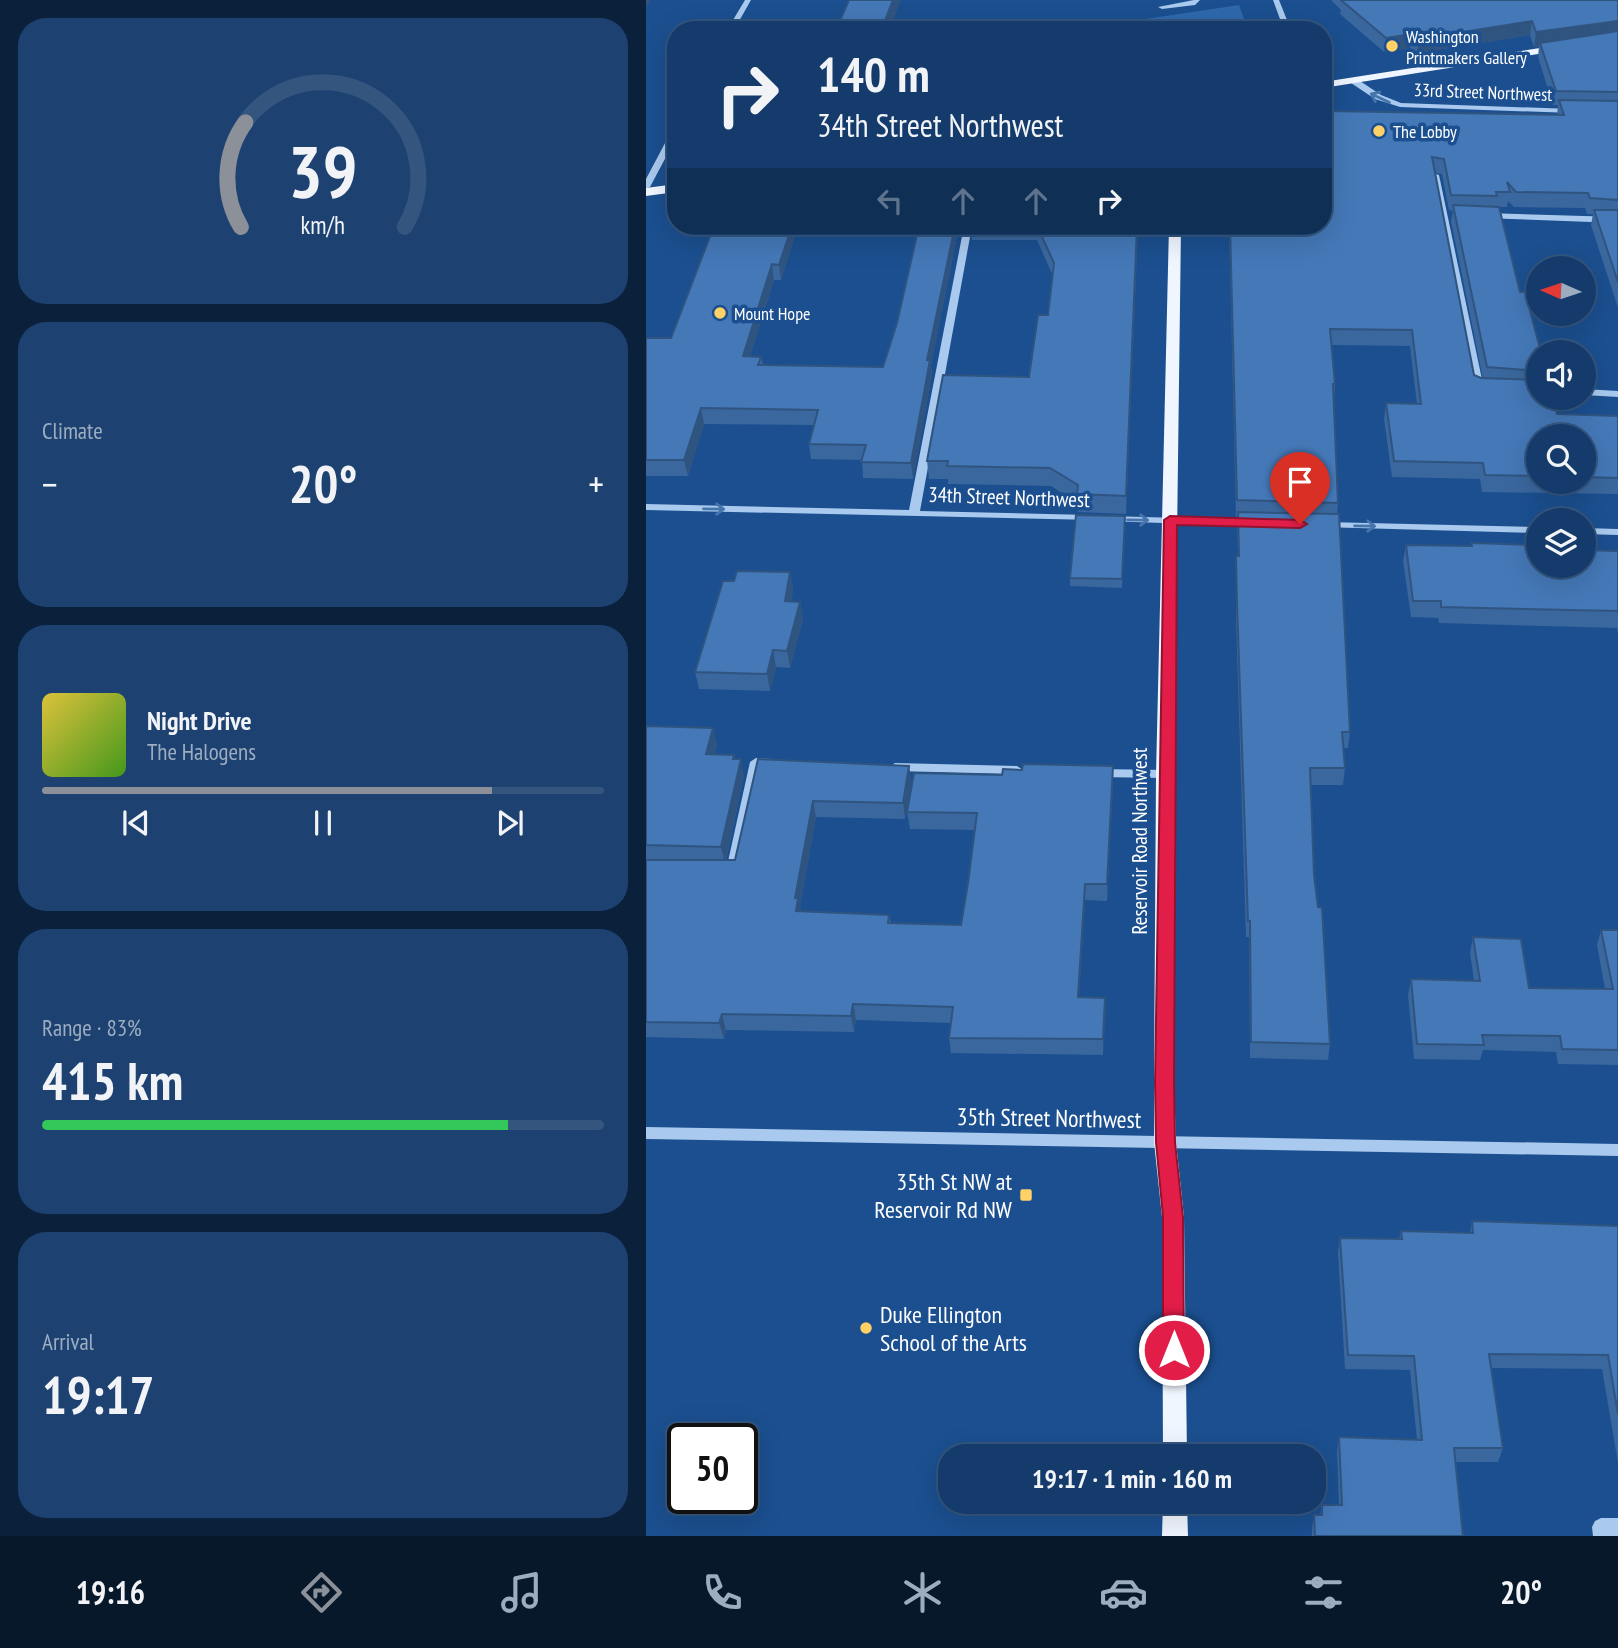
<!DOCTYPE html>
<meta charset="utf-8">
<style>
body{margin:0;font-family:"PT Sans Narrow",sans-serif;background:#1d4271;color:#f1f3f6;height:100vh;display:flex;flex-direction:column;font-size:26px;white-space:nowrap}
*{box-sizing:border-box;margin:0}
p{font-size:23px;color:#9dadc1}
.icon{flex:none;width:38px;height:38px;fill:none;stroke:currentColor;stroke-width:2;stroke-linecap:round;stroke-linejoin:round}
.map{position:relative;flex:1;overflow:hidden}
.side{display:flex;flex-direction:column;gap:18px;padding:18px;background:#0b203b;width:646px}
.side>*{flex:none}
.guide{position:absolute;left:21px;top:21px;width:665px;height:214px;border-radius:28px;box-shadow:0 7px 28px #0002,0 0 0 2px #33557e;background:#143b6b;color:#f1f3f6;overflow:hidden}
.needle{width:46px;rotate:273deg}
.buttons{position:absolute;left:880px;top:256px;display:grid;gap:14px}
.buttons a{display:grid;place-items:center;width:70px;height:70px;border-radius:50%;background:#143b6b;box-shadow:0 7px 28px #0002,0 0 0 2px #33557e;font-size:35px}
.speed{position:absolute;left:21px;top:1423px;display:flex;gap:14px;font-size:35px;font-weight:700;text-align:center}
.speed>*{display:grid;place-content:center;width:91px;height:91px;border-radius:50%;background:#143b6b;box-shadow:0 7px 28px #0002,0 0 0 2px #33557e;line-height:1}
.speed .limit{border:4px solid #111;border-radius:10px;background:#fff;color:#111}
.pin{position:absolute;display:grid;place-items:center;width:60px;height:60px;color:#fff;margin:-72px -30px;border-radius:50% 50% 50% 0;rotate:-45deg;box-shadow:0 0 7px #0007}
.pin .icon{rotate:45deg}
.me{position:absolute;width:77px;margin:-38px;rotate:0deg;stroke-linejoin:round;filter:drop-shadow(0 0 5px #0008)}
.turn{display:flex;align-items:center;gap:24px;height:147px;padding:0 35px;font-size:32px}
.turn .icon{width:91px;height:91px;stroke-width:2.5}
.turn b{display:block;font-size:49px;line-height:60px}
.lanes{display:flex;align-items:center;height:66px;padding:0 35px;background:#0003;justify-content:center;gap:35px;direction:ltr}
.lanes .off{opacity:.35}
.big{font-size:52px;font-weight:700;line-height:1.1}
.side .widget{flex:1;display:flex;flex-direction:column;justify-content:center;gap:10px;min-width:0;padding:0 24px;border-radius:28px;background:#1d4271}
.side .dial{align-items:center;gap:0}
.dial svg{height:182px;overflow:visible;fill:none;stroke:#33557e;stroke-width:7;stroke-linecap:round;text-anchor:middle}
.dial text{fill:#f1f3f6;stroke:none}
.song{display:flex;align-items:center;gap:21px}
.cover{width:84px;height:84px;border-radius:10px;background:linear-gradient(135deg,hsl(50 70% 55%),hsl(100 70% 35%))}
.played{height:7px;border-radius:4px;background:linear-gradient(90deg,#8c9099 80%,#33557e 80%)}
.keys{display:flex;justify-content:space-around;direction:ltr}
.heat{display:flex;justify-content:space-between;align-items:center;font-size:38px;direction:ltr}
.charge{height:10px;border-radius:5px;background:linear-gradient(90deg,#34c759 83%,#33557e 0)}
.trip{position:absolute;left:292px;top:1444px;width:388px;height:70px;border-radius:28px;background:#143b6b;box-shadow:0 7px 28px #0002,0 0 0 2px #33557e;font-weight:700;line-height:70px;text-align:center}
.tab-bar{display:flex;height:112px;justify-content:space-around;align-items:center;background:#08182b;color:#9dadc1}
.tab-bar .icon{width:49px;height:49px}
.tab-bar .on{color:#8c9099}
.tab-bar b{font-size:32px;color:#f1f3f6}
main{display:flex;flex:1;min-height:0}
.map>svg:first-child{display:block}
.green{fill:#2e69ad}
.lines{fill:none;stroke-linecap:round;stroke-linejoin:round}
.minor{fill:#a9c9ee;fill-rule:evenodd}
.major{fill:#f0f6ff;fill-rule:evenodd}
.wall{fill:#3a679d;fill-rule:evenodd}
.shaded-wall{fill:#305480}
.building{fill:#4478b7;stroke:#305480;stroke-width:2}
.oneway{stroke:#4674ac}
.route{fill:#e11d48;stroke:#92132f;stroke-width:2}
.poi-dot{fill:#ffd166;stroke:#1b4f8f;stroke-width:2.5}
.labels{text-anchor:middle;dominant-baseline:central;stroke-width:7;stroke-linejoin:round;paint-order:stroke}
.far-poi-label{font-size:18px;fill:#fff;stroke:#1b4f8f;text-anchor:start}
.far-street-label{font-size:18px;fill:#fff;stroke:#1b4f8f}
.street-label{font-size:21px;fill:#fff;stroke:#1b4f8f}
.near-street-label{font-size:24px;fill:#fff;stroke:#1b4f8f}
.near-poi-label{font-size:24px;fill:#fff;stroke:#1b4f8f;text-anchor:end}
</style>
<main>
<section class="side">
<div class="widget dial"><svg viewBox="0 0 100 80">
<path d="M14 69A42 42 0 1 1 86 69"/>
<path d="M14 69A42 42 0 0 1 16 23" stroke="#8c9099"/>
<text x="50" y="56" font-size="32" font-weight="700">39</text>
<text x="50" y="72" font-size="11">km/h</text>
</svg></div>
<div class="widget"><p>Climate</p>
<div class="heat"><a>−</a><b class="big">20°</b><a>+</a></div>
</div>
<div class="widget">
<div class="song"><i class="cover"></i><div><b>Night Drive</b><p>The Halogens</p></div></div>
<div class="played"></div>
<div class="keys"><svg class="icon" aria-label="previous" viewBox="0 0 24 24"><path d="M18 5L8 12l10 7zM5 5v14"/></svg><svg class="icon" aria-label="pause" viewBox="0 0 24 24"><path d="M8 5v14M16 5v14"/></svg><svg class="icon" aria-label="next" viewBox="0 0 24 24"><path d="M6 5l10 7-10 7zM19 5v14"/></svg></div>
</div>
<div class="widget"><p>Range · 83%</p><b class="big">415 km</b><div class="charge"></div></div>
<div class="widget"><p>Arrival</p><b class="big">19:17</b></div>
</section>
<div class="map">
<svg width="973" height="1536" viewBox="0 0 973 1536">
<rect width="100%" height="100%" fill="#1b4f8f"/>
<!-- green -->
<path class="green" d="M 593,5 L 602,30 L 289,30 L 290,25 L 433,29 Z"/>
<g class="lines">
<!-- minor -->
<path class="minor" d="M 99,0 L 105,0 L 92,23 L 191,28 L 194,30 L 89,27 L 88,30 L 81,30 Z
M 548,0 L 554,0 L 549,5 L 516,9 L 512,7 Z
M 627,0 L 633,0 L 645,30 L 638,30 Z
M 705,79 L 711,79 L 735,95 L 755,103 L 926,109 L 930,111 L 926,113 L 754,107 L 729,99 L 705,83 Z
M 27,128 L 30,128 L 30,138 L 4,187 L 0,189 L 0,179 Z
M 786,173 L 793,175 L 838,389 L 833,392 L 828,389 Z
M 840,213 L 973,217 L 973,223 L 837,218 L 837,214 Z
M 318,226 L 326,226 L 274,511 L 444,515 L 449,518 L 448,520 L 0,510 L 0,504 L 263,510 Z
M 938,389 L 973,391 L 973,397 L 938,395 Z
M 462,516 L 605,520 L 610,523 L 605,526 L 458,521 L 457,519 L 458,517 Z
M 679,522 L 892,527 L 892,533 L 675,527 L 674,525 L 675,523 Z
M 938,528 L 973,529 L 973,535 L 938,534 Z
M 110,758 L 126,759 L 132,763 L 126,767 L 115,767 L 92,871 L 91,874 L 76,874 L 75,871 L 76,868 L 81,866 L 104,762 Z
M 249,763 L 371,766 L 377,770 L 371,774 L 249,771 L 243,767 Z
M 452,769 L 519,770 L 525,774 L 519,778 L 452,777 L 446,773 Z
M 0,1127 L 973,1144 L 973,1156 L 0,1139 Z
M 955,1518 L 973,1518 L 973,1536 L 947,1536 L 946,1527 L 949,1521 Z"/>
<!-- major -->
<path class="major" d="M 913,45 L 917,46 L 917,50 L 677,88 L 677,82 Z
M 30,184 L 30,192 L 0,196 L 0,188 Z
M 523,226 L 535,226 L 528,774 L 528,1083 L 530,1142 L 538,1217 L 541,1456 L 517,1456 L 516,1217 L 508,1142 L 508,1083 L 510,774 Z
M 517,1502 L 541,1502 L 542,1536 L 516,1536 Z"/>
</g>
<!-- wall -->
<path class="wall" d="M 685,0 L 972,0 L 972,308 L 945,225 L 947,214 L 941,214 L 939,208 L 868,207 L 862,201 L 861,207 L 853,207 L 874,292 L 892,352 L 892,397 L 911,414 L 972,416 L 972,494 L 836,492 L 834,479 L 746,477 L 738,419 L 740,403 L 771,404 L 764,346 L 686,345 L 689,384 L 688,400 L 692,503 L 691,514 L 704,732 L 702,748 L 697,748 L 699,768 L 697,785 L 665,785 L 668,875 L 684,1044 L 682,1060 L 604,1058 L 603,937 L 600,937 L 590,620 L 590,556 L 592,556 L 591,517 L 590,517 L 583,226 L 677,226 L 677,111 L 911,115 L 912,105 L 907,105 L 892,57 L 893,46 L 888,47 L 884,35 L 771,53 L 764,48 L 738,52 L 694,14 L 695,10 ZM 789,173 L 796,174 L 803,210 L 807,211 L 805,221 L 837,379 L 835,378 L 828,375 ZM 892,436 L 938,436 L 938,481 L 892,481 Z
M 152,226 L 135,280 L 128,280 L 104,356 L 115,357 L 117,365 L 237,367 L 251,323 L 273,226 L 313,226 L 285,365 L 286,375 L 267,479 L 217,478 L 216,460 L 165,459 L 163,444 L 168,425 L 58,424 L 42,476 L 0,476 L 0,338 L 25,338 Z
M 325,226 L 492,226 L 480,514 L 432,512 L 431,503 L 405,486 L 302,484 L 302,479 L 283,479 L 281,461 L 383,377 L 402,315 L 407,276 L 391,240 L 326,240 Z
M 479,516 L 476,588 L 424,586 L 424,578 Z
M 825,543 L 885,549 L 972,551 L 972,633 L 971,628 L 793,623 L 792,618 L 765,617 L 757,561 L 760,545 L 825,546 Z
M 144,572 L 147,589 L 145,602 L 154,602 L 157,619 L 144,668 L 130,667 L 124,691 L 53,689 L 49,672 L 88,581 Z
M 0,726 L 71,744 L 68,755 L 88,755 L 89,759 L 98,775 L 80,860 L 89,860 L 112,759 L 263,766 L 265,782 L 259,819 L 170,817 L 154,906 L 155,911 L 243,915 L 245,923 L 315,925 L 322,883 L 329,830 L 264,829 L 261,812 L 467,782 L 461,901 L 439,900 L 433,997 L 459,998 L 457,1055 L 305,1053 L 303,1038 L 305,1023 L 210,1020 L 208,1032 L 80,1030 L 78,1039 L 0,1037 Z
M 955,930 L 972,930 L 972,1065 L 912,1064 L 910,1052 L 837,1050 L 834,1060 L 768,1059 L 762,995 L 765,979 L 828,981 L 824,953 L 827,937 L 883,988 L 959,989 L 951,945 Z
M 826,1221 L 972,1226 L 972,1463 L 956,1369 L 845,1368 L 857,1448 L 852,1462 L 810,1462 L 817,1536 L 666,1536 L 666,1528 L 668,1515 L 674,1515 L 676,1505 L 693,1505 L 691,1451 L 693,1437 L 771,1440 L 764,1370 L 699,1369 L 692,1253 L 694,1238 L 753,1239 L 755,1231 L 824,1233 Z"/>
<!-- shaded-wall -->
<path class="shaded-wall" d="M 0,0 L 5,0 L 0,8 Z
M 247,0 L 255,0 L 244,30 L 238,23 Z
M 886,21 L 884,35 L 771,53 L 773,39 Z
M 972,21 L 972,34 L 894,43 L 893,46 L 888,47 L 890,32 Z
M 766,34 L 764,48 L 738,52 L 740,38 Z
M 146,226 L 152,226 L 135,280 L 133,265 Z
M 309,226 L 313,226 L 285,365 L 286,375 L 267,479 L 265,463 L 281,360 Z
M 491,226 L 492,226 L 480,514 L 480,496 Z
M 126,264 L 128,280 L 99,372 L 97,356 Z
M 55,408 L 58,424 L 42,476 L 38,460 Z
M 144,572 L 147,589 L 142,619 L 139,601 Z
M 154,602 L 157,619 L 144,668 L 141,651 Z
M 127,650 L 130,667 L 124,691 L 121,674 Z
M 67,728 L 71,744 L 64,771 L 60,754 Z
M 95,759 L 98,775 L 79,863 L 75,847 Z
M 263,766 L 265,782 L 259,819 L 257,803 Z
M 467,766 L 467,782 L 461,901 L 461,884 Z
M 167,801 L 170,817 L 154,906 L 156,914 L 150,911 L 149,898 Z
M 439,884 L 439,900 L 432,1013 L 432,997 Z
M 459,998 L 460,1014 L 457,1055 L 457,1039 Z
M 207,1004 L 210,1020 L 208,1032 L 205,1016 Z
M 76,1014 L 80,1030 L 78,1039 L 73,1023 Z"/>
<!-- building -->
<path class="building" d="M 203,0 L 247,0 L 238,23 L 265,23 L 263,30 L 190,30 Z
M 695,0 L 972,0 L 972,21 L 890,32 L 886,21 L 773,39 L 766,34 L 740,38 Z
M 972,31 L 972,92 L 910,91 L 894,43 Z
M 913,100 L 972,101 L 972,200 L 944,198 L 942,193 L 870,192 L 861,182 L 864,192 L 850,192 L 851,196 L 805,195 L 798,159 L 786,157 L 828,375 L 835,378 L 892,380 L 892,397 L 907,397 L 911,414 L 972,416 L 972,478 L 938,477 L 938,436 L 892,436 L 892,476 L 839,475 L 837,463 L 748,461 L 740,403 L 775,404 L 766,330 L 684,329 L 689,384 L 687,384 L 692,503 L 591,500 L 584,226 L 677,226 L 677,111 L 918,115 Z
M 807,205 L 853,207 L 874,292 L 879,292 L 895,352 L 892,352 L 892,371 L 841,367 Z
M 948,210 L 972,210 L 972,282 Z
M 68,226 L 146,226 L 133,265 L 126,264 L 97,356 L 115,357 L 112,365 L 237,367 L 251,323 L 273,226 L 309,226 L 281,360 L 284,360 L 265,463 L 215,462 L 220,445 L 163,444 L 172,410 L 55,408 L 38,460 L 0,460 L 0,338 L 25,338 Z
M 391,226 L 491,226 L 480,496 L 431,494 L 432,485 L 404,468 L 301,466 L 302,461 L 281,461 L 297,375 L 383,377 L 392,315 L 402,315 L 408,263 Z
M 592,512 L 693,514 L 704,732 L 696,732 L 699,768 L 664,768 L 668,875 L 672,907 L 676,908 L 684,1044 L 605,1042 L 604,921 L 602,921 L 591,603 L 590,556 L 593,556 Z
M 430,515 L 479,516 L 476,579 L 424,578 Z
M 825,543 L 884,545 L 885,549 L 892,549 L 892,565 L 938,565 L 938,550 L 972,551 L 972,611 L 795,607 L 795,601 L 767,601 L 760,545 L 826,546 Z
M 91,571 L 144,572 L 139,601 L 154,602 L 141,651 L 127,650 L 121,674 L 49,672 L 77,581 L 88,581 Z
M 0,726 L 67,728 L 60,754 L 88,755 L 87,759 L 95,759 L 75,847 L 0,845 Z
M 112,759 L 263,766 L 257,803 L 167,801 L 149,898 L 152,898 L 150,911 L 243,915 L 242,923 L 315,925 L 322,883 L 331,813 L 261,812 L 268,773 L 356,775 L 357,769 L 376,770 L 377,764 L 467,766 L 461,884 L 439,884 L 432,997 L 459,998 L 457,1039 L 303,1038 L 307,1007 L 207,1004 L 205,1016 L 76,1014 L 73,1023 L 0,1022 L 0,860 L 89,860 Z
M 955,930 L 972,930 L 972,1050 L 916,1049 L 914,1036 L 836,1035 L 838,1045 L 771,1044 L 765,979 L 834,981 L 827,937 L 875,939 L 883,988 L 967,989 Z
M 826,1221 L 972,1226 L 972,1414 L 962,1355 L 843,1354 L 857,1448 L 808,1448 L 817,1536 L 669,1536 L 668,1515 L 676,1515 L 676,1505 L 696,1505 L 693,1437 L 776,1440 L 768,1356 L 702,1355 L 694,1238 L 756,1239 L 755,1231 L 827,1233 Z"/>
<!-- one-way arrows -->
<defs><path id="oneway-shaft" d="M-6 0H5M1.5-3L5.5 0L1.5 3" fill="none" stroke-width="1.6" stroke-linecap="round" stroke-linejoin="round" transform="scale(1.75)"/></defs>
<g class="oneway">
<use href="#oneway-shaft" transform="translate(734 98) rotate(-154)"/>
<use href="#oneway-shaft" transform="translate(68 509) rotate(1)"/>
<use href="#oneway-shaft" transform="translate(492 520) rotate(1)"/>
<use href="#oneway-shaft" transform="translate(719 526) rotate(1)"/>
</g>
<!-- route -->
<path class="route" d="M 524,516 L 654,520 L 661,524 L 654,528 L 531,525 L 528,1083 L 529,1142 L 537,1217 L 538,1350 L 535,1357 L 528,1360 L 520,1357 L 517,1350 L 517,1217 L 510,1142 L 509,1083 L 518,520 Z"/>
<!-- markers -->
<g class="poi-dot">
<circle cx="746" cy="46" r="7"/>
<circle cx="733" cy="131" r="7"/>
<circle cx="74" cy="313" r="7"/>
<rect x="373" y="1188" width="14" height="14" rx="3.5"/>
<circle cx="220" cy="1328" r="7"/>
</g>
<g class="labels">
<!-- far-poi labels -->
<g class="far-poi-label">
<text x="760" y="36">Washington<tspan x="760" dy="21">Printmakers Gallery</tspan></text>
<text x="747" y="131">The Lobby</text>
<text x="88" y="313">Mount Hope</text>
</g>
<!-- far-street labels -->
<g class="far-street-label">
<text transform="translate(837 92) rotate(2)">33rd Street Northwest</text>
</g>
<!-- street labels -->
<g class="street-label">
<text transform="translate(363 497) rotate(2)">34th Street Northwest</text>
<text transform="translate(493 841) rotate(-90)">Reservoir Road Northwest</text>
</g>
<!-- near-street labels -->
<g class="near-street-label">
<text transform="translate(403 1118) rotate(1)">35th Street Northwest</text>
</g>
<!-- near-poi labels -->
<g class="near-poi-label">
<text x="366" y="1181">35th St NW at<tspan x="366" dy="28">Reservoir Rd NW</tspan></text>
<text x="234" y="1314" text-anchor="start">Duke Ellington<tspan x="234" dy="28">School of the Arts</tspan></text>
</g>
</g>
</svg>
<div class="buttons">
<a><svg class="needle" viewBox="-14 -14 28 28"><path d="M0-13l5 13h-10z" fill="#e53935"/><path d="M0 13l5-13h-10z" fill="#9dadc1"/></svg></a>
<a><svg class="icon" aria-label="sound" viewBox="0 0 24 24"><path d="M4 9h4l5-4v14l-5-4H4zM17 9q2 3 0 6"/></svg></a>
<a><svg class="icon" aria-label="search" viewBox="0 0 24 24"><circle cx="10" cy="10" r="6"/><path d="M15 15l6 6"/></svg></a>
<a><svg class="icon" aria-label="layers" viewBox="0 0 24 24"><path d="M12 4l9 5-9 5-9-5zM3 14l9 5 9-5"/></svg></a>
</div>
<div class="speed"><div class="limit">50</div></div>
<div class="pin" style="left:654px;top:524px;background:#d93025"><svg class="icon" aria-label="arrive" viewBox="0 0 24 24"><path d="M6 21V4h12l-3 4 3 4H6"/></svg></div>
<svg class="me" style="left:528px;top:1350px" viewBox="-20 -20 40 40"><circle r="17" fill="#e11d48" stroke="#fff" stroke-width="3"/><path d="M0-11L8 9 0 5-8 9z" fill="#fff"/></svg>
<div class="trip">19:17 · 1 min · 160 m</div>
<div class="guide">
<div class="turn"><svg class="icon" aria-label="right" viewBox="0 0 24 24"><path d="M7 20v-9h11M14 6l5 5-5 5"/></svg><div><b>140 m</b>34th Street Northwest</div></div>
<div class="lanes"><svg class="icon off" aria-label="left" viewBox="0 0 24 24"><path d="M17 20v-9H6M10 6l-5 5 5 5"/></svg><svg class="icon off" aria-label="ahead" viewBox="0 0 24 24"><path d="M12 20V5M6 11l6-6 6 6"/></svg><svg class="icon off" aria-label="ahead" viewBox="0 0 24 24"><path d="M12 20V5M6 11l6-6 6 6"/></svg><svg class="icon" aria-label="right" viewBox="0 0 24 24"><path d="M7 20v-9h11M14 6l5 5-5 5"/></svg></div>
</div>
</div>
</main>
<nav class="tab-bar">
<b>19:16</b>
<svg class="icon on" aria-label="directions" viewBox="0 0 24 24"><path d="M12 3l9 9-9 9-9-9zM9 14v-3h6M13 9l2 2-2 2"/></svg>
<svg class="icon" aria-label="music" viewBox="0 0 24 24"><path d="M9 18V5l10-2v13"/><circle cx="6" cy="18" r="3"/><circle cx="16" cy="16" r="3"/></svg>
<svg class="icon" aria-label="phone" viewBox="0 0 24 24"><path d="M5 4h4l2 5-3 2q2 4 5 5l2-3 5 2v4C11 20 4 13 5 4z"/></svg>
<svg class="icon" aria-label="climate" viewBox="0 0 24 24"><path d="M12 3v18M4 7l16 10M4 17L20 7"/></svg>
<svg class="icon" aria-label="car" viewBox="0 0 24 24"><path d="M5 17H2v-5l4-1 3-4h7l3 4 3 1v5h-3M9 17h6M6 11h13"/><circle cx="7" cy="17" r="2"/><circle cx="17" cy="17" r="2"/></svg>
<svg class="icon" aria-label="filters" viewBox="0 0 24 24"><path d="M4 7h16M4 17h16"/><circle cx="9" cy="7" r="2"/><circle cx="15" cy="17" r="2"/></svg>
<b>20°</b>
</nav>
